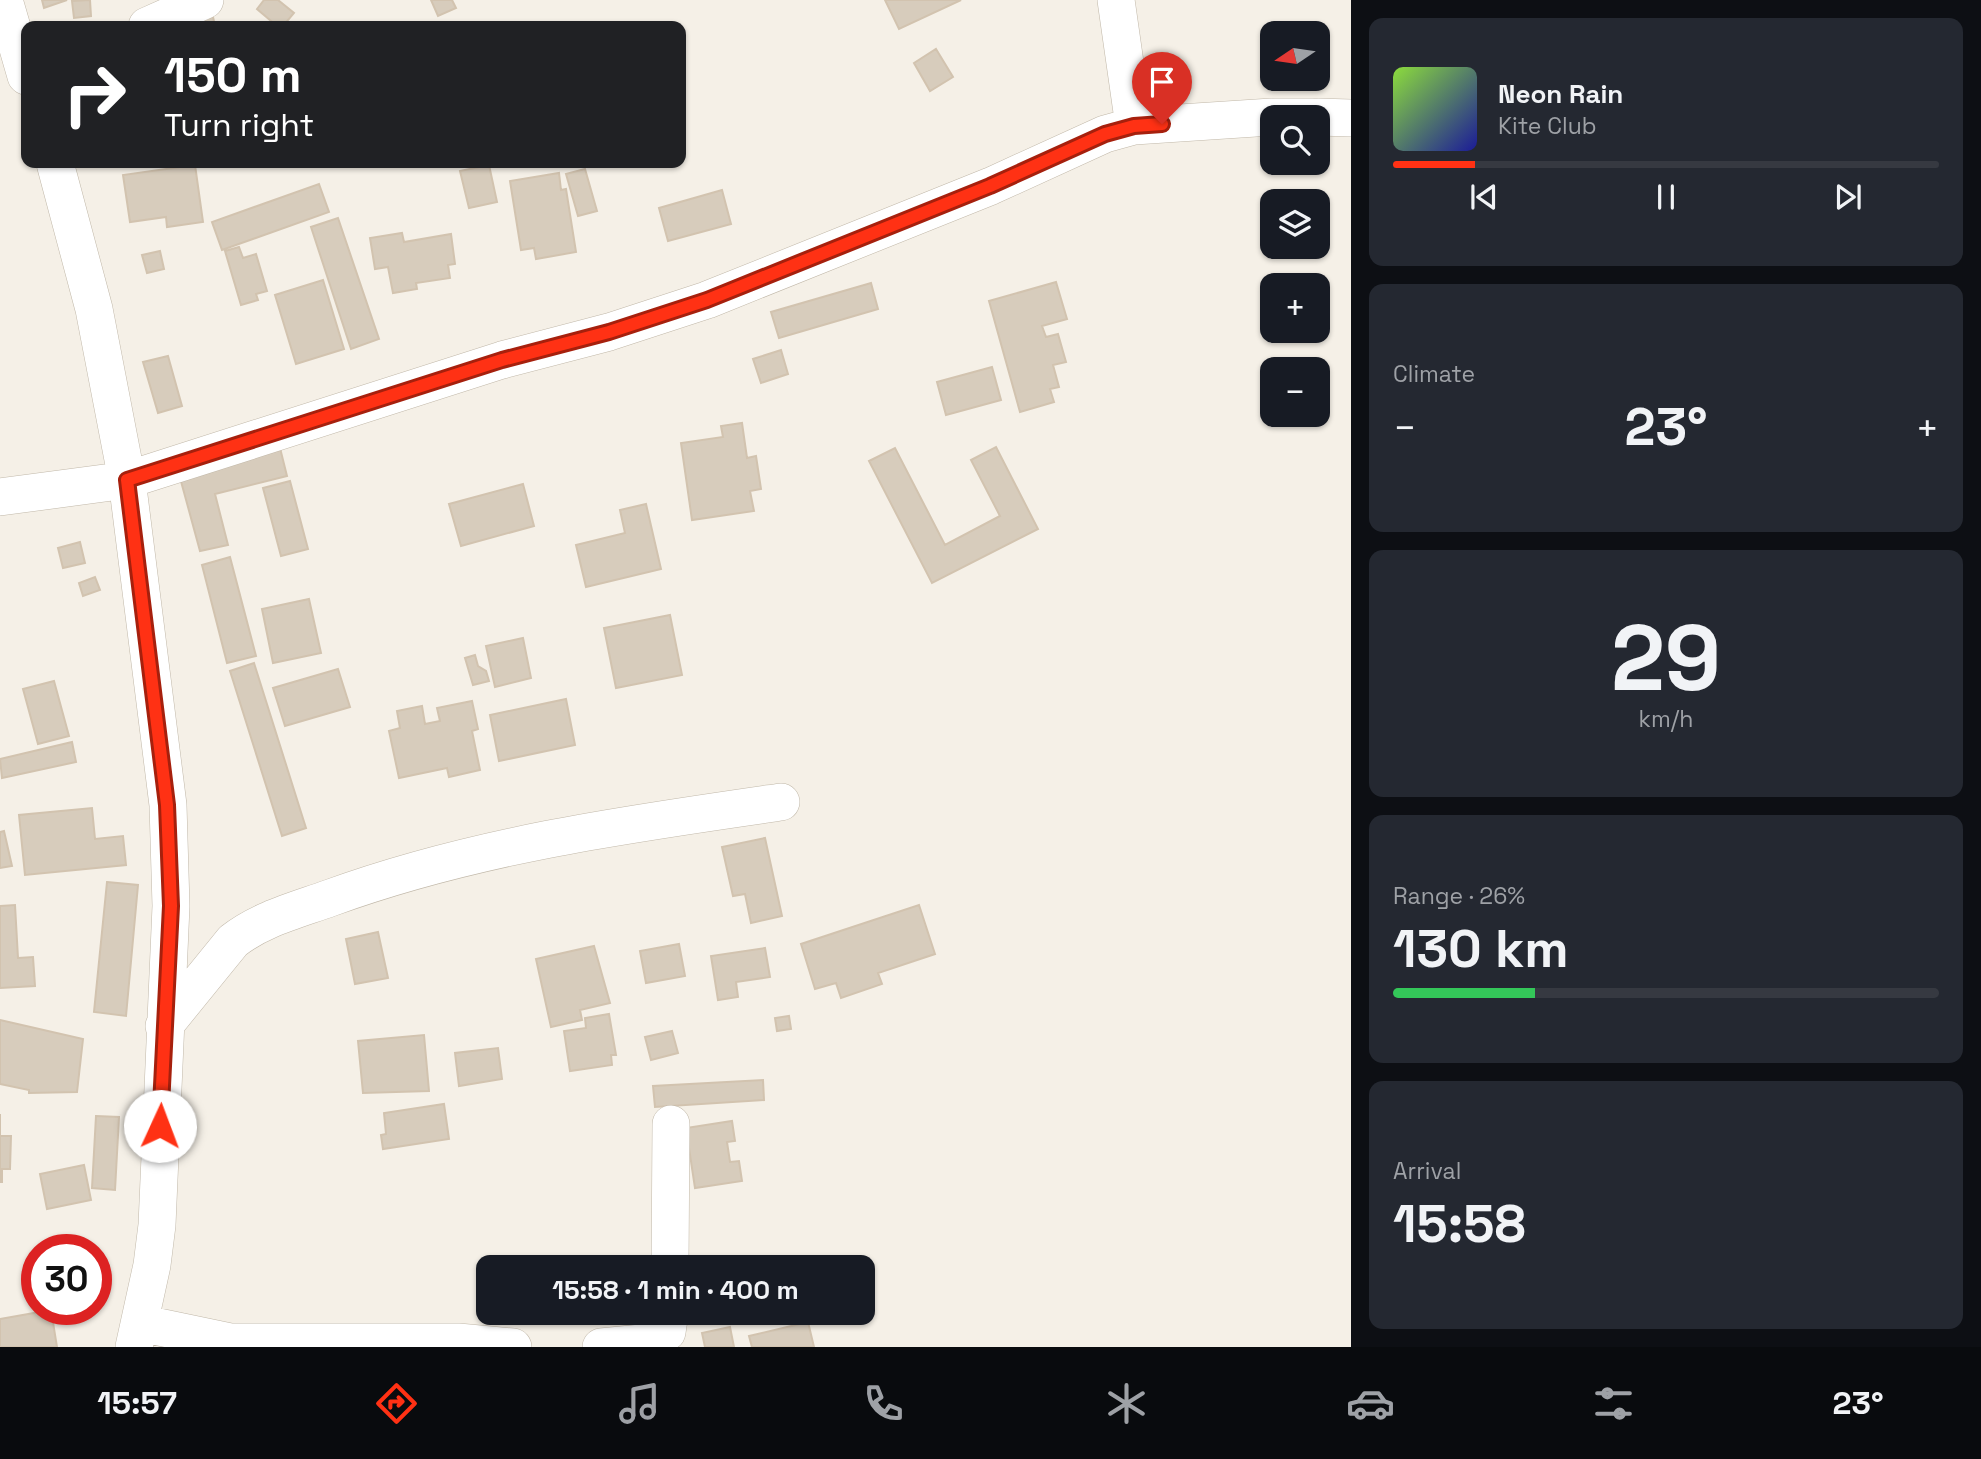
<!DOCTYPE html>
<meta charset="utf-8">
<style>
body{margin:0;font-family:"Space Grotesk",sans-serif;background:#242831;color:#f1f3f6;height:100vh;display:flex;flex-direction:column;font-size:26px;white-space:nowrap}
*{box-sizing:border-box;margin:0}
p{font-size:23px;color:#9ea1a6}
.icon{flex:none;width:38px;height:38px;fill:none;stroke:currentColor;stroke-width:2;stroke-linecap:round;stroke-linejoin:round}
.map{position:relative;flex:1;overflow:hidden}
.sheet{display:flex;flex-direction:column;gap:18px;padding:18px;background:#0d0f14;width:630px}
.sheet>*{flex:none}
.hud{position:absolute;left:21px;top:21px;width:665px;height:147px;border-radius:14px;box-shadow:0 2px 5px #0004;background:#202124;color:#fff;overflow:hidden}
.needle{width:46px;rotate:257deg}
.buttons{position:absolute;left:1260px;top:21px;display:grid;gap:14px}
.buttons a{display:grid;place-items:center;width:70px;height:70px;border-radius:14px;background:#171b24;box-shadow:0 2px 5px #0004;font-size:35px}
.speed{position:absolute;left:21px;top:1234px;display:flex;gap:14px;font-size:35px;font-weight:700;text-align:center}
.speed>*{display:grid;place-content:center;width:91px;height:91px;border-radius:50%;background:#171b24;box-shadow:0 2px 5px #0004;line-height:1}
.speed .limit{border:10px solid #d22;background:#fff;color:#111}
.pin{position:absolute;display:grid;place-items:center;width:60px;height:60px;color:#fff;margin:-72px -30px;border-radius:50% 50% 50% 0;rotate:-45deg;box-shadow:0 0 7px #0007}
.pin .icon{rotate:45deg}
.me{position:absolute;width:77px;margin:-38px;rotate:2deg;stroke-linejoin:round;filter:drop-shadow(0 0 5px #0008)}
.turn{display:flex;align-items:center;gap:24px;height:147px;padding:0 28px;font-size:32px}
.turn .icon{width:91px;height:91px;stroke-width:2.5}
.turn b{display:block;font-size:49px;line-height:60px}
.big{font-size:52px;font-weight:600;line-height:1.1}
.sheet .card{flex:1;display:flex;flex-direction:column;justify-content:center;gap:10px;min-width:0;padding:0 24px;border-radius:14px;background:#242831}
.sheet .dial{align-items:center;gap:0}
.dial b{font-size:91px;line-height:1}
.song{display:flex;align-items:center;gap:21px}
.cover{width:84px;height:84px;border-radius:10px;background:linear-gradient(135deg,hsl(90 70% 55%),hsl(240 70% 35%))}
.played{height:7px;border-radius:4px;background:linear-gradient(90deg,#ff3114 15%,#363941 15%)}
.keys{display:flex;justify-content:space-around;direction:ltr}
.heat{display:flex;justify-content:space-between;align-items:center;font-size:38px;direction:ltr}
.charge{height:10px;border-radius:5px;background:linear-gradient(90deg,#34c759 26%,#363941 0)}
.trip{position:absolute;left:476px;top:1255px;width:399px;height:70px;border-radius:14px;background:#171b24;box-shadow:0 2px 5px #0004;font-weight:600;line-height:70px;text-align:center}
.dock{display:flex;height:112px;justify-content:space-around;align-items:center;background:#090b0e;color:#9ea1a6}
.dock .icon{width:49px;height:49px}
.dock .on{color:#ff3114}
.dock b{font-size:32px;color:#f1f3f6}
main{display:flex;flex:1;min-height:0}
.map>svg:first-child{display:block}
.building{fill:#d7ccbc;stroke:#d2c3af;stroke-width:2}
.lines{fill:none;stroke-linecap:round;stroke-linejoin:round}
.minor-casing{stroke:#c1b8a9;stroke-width:38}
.minor{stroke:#fff;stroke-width:37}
.route-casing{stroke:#a6200d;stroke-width:18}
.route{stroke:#ff3114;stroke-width:12}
</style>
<main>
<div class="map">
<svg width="1351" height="1347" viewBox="0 0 1351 1347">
<rect width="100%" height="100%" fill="#f5f0e7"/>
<!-- building -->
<path class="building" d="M 42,0 L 67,0 L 44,8 Z
M 90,0 L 91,16 L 74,18 L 72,1 Z
M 264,0 L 278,0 L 294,13 L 283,26 L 277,26 L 257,9 Z
M 431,0 L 452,0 L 456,8 L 438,16 Z
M 885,0 L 961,0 L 899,29 Z
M 213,17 L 215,26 L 194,26 L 193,21 Z
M 936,49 L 953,77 L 930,91 L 914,63 Z
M 195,165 L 203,222 L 167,227 L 166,217 L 130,222 L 123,175 Z
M 489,165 L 497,202 L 469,208 L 460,171 Z
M 585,169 L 597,211 L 578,216 L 566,174 Z
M 559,173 L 561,190 L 566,189 L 576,252 L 536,259 L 534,248 L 521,250 L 510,181 Z
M 319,184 L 329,212 L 222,250 L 212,222 Z
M 722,190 L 731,224 L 668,241 L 659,208 Z
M 338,218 L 379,339 L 351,349 L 311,227 Z
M 402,233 L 404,242 L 451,234 L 455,264 L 448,265 L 450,278 L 416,283 L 417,289 L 393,293 L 388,267 L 375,269 L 370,238 Z
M 239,247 L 243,258 L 256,254 L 267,291 L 256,294 L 258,300 L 241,305 L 225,251 Z
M 160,251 L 164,269 L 147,273 L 142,255 Z
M 323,280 L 344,349 L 296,364 L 275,295 Z
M 1056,282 L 1067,319 L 1042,326 L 1046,337 L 1058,334 L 1066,362 L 1053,365 L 1059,387 L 1050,389 L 1054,402 L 1020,412 L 989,301 Z
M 871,283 L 878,309 L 779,338 L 771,312 Z
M 781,350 L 788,374 L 761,383 L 753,359 Z
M 168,356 L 182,406 L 158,413 L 143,362 Z
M 992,367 L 1001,400 L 946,415 L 937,382 Z
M 742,423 L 747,458 L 756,456 L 761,489 L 750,491 L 754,511 L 692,520 L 681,443 L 723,437 L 721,426 Z
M 996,447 L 1038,529 L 932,583 L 869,461 L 895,448 L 945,545 L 1000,516 L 971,460 Z
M 280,448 L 287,476 L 215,494 L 228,545 L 200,551 L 179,474 Z
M 290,481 L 308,549 L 281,556 L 263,488 Z
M 523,484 L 534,526 L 461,546 L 449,504 Z
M 646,504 L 661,569 L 586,587 L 576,545 L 625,533 L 620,510 Z
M 80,542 L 85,563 L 63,568 L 58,548 Z
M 230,557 L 256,656 L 227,663 L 202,565 Z
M 95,577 L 100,590 L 83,596 L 79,583 Z
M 309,599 L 321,653 L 273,663 L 262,609 Z
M 670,615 L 682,675 L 616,688 L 604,628 Z
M 523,638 L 531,678 L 495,687 L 486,646 Z
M 475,655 L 478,666 L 486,671 L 489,681 L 473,685 L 465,658 Z
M 254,663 L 306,828 L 282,836 L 230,671 Z
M 338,669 L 350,707 L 285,726 L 273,688 Z
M 54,681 L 69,736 L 38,744 L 23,689 Z
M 566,699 L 575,745 L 499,761 L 490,715 Z
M 472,701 L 478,729 L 472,731 L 480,770 L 449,777 L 447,768 L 399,778 L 389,731 L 400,728 L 397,711 L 422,706 L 425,724 L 440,721 L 437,708 Z
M 72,742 L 76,762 L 2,778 L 0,759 Z
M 92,808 L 95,839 L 123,836 L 126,865 L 25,875 L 19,815 Z
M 4,831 L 12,866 L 0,868 L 0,832 Z
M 765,838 L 782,916 L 751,923 L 745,894 L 733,896 L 722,847 Z
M 107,882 L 138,885 L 126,1016 L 94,1012 Z
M 15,905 L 18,958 L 33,957 L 35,986 L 0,988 L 0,906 Z
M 919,905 L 935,954 L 878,973 L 882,984 L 841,998 L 836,983 L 815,989 L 801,944 Z
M 378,932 L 388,978 L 355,984 L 346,939 Z
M 679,944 L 685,976 L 646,983 L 640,951 Z
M 594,946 L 610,1003 L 580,1010 L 582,1020 L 551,1027 L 536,959 Z
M 765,948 L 770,977 L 736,982 L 738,997 L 718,1000 L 711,956 Z
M 609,1014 L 616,1055 L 611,1055 L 612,1065 L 570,1071 L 564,1031 L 586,1028 L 585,1018 Z
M 789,1016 L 791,1029 L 777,1031 L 775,1018 Z
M 0,1020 L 83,1039 L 77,1092 L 29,1093 L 29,1090 L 0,1084 Z
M 672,1031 L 678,1053 L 651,1060 L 645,1037 Z
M 424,1035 L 429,1091 L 363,1093 L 358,1041 Z
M 498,1048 L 502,1079 L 459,1086 L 455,1053 Z
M 763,1080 L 764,1100 L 655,1107 L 653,1086 Z
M 444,1104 L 449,1139 L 383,1149 L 381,1135 L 386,1134 L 384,1113 Z
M 0,1114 L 0,1136 L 11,1136 L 10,1169 L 2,1169 L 2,1182 L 0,1182 Z
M 96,1116 L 119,1117 L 115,1190 L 92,1188 Z
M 732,1121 L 735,1141 L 727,1142 L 730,1162 L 739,1161 L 742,1181 L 695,1188 L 686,1128 Z
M 84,1165 L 91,1200 L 47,1209 L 40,1174 Z
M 51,1310 L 57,1347 L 0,1347 L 0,1319 Z
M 808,1322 L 814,1347 L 752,1347 L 749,1336 Z
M 730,1327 L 734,1347 L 705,1347 L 702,1333 Z"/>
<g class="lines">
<defs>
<path id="minor" d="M 4,0 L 26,76
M 1116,0 L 1134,126
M 147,26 L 205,0
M 1275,117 L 1313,117
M 1318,117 L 1351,118
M 55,163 L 94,309 L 127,480 L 168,805 L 171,906 L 157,1225 L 152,1265 L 134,1347
M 0,497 L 127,480 L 502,360 L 609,332 L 707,300 L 991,186 L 1105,134 L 1134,126 L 1272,117
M 164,1026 L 233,941 C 261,919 297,910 330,898 C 476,845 628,824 781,802
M 670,1267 L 671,1124
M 140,1323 L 231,1342 L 458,1342 L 513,1347
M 601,1347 L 652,1342 L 667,1332 L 670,1312"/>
</defs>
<!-- minor casing -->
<use href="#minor" class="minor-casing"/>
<!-- minor -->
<use href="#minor" class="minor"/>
</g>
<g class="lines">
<defs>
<path id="route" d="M 160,1126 L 171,906 L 167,805 L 127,480 L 502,360 L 609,332 L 707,300 L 990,186 L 1105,134 L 1134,126 L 1162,124"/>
</defs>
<!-- route casing -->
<use href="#route" class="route-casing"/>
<!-- route -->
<use href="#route" class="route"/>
</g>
</svg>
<div class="buttons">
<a><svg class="needle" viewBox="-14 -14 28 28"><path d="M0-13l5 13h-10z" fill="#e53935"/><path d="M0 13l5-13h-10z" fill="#9ea1a6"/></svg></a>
<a><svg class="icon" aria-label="search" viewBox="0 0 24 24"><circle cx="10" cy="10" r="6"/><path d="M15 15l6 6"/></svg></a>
<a><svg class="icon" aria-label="layers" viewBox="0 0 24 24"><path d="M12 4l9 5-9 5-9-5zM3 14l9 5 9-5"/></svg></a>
<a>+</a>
<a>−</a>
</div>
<div class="speed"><div class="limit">30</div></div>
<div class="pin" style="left:1162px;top:124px;background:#d93025"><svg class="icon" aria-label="arrive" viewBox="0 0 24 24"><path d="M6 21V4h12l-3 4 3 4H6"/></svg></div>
<svg class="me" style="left:160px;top:1126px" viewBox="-20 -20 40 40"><circle r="19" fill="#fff"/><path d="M0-13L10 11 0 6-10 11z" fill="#ff3114"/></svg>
<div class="trip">15:58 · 1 min · 400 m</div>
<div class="hud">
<div class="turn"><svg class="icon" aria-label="right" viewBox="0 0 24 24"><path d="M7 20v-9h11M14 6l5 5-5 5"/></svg><div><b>150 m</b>Turn right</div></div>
</div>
</div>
<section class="sheet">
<div class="card">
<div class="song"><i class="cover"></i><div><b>Neon Rain</b><p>Kite Club</p></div></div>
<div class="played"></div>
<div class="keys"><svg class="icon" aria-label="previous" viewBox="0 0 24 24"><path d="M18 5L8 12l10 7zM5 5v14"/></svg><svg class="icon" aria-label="pause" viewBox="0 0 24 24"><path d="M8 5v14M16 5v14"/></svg><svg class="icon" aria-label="next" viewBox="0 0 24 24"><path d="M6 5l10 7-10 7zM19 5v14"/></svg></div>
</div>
<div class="card"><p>Climate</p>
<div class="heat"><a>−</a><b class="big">23°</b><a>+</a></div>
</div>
<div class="card dial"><b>29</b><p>km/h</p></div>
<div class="card"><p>Range · 26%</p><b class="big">130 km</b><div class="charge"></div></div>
<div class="card"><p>Arrival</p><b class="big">15:58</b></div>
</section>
</main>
<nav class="dock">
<b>15:57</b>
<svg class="icon on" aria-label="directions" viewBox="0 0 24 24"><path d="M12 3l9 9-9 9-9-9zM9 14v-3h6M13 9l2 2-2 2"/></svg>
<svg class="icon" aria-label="music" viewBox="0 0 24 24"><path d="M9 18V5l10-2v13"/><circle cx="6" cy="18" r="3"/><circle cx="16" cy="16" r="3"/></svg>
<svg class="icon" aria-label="phone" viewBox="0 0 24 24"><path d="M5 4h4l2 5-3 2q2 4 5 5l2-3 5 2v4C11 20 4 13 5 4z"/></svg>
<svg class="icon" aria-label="climate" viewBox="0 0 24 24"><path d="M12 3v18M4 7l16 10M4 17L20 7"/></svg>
<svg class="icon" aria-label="car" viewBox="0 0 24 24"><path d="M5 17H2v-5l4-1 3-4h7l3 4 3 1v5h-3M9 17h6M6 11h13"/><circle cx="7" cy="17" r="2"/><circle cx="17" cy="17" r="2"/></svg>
<svg class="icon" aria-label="filters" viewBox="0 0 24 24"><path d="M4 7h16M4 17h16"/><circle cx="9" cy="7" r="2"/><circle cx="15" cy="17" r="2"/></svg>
<b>23°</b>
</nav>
